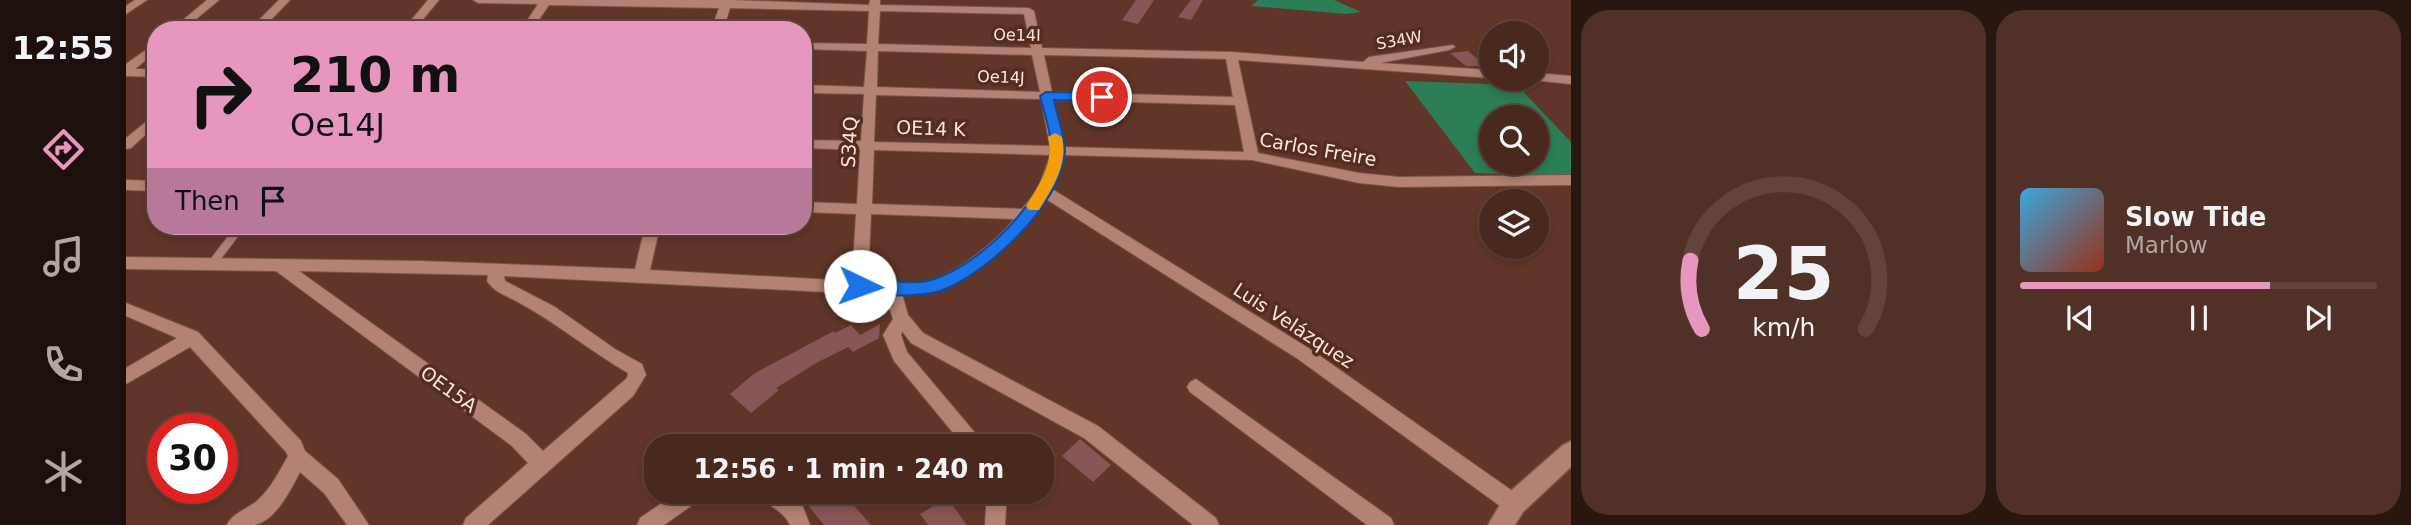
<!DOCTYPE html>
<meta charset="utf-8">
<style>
body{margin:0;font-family:"DejaVu Sans",sans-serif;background:#503027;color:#f1f3f6;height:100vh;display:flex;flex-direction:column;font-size:26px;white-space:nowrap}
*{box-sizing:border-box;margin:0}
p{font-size:23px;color:#b1a6a4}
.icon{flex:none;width:38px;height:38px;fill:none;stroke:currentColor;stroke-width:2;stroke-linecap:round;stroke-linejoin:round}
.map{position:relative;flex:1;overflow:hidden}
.sheet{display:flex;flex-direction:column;gap:10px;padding:10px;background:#281610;width:840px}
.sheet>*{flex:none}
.guide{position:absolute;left:21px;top:21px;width:665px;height:214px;border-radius:28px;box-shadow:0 4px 10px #0003,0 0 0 2px #61443c;background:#e797bd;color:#111;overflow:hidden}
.buttons{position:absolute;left:1353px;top:21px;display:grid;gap:14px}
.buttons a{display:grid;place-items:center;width:70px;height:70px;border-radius:50%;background:#49281e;box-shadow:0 4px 10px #0003,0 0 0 2px #61443c;font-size:35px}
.speed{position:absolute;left:21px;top:413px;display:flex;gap:14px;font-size:35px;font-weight:700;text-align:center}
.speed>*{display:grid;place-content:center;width:91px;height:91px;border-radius:50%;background:#49281e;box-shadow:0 4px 10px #0003,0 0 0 2px #61443c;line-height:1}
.speed .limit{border:10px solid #d22;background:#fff;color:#111}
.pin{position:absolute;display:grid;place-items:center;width:60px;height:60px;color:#fff;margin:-30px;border:4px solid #fff;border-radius:50%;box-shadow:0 2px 7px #0007}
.me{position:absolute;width:77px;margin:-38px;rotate:93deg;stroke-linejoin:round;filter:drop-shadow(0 0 5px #0008)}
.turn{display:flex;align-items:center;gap:24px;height:147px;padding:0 28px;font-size:32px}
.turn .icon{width:91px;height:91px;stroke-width:2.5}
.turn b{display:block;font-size:49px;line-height:60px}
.then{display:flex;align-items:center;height:66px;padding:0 28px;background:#0003;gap:14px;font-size:26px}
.sheet .widget{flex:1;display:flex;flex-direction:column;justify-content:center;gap:10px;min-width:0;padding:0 24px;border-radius:28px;background:#503027}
.sheet .dial{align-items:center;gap:0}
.dial svg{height:182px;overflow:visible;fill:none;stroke:#61443c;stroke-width:7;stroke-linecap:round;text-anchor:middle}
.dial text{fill:#f1f3f6;stroke:none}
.song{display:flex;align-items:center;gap:21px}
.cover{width:84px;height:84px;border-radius:10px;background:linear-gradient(135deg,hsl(200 70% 55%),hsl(10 70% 35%))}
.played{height:7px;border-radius:4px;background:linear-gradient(90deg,#e797bd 70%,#61443c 70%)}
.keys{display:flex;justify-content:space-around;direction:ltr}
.sheet .tiles{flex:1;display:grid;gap:10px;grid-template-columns:repeat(2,1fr)}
.trip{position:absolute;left:518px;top:434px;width:410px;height:70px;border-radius:28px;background:#49281e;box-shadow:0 4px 10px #0003,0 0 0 2px #61443c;font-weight:700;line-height:70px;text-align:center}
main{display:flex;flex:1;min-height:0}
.tabs{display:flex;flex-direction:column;width:126px;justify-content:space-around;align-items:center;background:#1d100c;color:#b1a6a4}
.tabs .icon{width:49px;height:49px}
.tabs .active{color:#e797bd}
.tabs b{font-size:32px;color:#f1f3f6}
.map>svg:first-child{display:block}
.green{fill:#2b7e56;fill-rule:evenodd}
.building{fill:#875657}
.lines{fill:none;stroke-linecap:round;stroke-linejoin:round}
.service-casing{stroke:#775449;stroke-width:10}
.minor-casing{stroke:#775449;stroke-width:2}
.tertiary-casing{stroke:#775449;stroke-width:3}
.service{stroke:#b38272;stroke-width:8}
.minor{fill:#b38272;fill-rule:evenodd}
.tertiary{fill:#b38272;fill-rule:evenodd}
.route{fill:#1a73e8;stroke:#114b97;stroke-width:2}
.slow{fill:#f59e0b}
.labels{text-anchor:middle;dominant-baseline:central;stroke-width:7;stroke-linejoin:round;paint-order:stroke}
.far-street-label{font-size:16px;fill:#fbe5de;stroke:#552c1e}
.street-label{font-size:19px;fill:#fbe5de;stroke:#552c1e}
</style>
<main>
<nav class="tabs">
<b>12:55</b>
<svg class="icon active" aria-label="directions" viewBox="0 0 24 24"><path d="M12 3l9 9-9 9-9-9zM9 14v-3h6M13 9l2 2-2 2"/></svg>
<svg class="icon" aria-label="music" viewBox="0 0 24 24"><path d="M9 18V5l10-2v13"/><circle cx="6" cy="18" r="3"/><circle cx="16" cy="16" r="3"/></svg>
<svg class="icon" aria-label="phone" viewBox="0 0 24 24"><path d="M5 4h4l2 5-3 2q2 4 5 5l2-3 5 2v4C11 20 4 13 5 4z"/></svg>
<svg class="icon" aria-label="climate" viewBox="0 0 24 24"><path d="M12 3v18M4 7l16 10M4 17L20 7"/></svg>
</nav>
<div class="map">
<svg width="1445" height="525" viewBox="0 0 1445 525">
<rect width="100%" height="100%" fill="#613628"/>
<!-- green -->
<path class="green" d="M 1132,0 L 1208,0 L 1235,12 L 1220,14 L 1125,6 Z
M 1279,81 L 1391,85 L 1445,142 L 1445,177 L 1349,173 ZM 1365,117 L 1410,117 L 1410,163 L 1365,163 Z"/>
<!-- building -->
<path class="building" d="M 1010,0 L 1028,0 L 1012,24 L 996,20 Z
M 1065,0 L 1077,0 L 1065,20 L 1052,17 Z
M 1342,51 L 1360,66 L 1340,66 L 1324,53 Z
M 754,324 L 753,338 L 727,352 L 722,347 L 692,362 L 650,388 L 653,390 L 625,413 L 604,394 L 629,373 L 708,331 L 709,333 L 725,325 L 734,335 Z
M 954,439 L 985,465 L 967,482 L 936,456 Z
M 696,492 L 716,492 L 745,525 L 698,525 L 680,503 Z
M 821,498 L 841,525 L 802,525 L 794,514 Z"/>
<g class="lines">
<defs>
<path id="service" d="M 85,265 L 115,226"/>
<path id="minor" d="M 9,0 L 21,0 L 0,14 L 0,6 Z
M 81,0 L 93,0 L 57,30 L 45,30 Z
M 153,0 L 164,0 L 135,30 L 123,30 Z
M 302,0 L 313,0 L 288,30 L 277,30 Z
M 347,0 L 606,0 L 743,5 L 744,0 L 754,0 L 754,5 L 903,8 L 908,11 L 916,48 L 1105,52 L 1237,62 L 1243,57 L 1327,45 L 1329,47 L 1323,50 L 1254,63 L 1365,70 L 1365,78 L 1112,60 L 1132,153 L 1233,173 L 1273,177 L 1445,175 L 1445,185 L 1273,187 L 1233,183 L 1126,160 L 938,155 L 926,189 L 1184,349 L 1395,497 L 1398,504 L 1395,511 L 1388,514 L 1381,511 L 1172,359 L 920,199 L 908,218 L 904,219 L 891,236 L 844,275 L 810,292 L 776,294 L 782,315 L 797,333 L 972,426 L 1090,518 L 1093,525 L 1067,525 L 958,438 L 785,343 L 776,331 L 775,335 L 781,352 L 860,446 L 838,446 L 768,361 L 757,335 L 767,319 L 759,295 L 378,276 L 379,281 L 429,307 L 489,349 L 516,364 L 520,375 L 507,396 L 362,525 L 337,525 L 340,518 L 402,463 L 386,446 L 150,271 L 0,269 L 0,257 L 294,261 L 509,269 L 519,226 L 534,226 L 524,270 L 726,281 L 730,214 L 677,212 L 677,202 L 731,204 L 734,150 L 677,148 L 677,140 L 735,141 L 738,94 L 677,93 L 677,85 L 738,87 L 741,51 L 677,49 L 677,43 L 741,44 L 743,11 L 604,8 L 597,30 L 585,30 L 593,8 L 423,5 L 406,30 L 395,30 L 412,4 L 352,3 ZM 754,11 L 898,14 L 905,48 L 752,44 ZM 752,51 L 906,55 L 914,92 L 751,87 ZM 918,55 L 1100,59 L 1107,97 L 926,92 ZM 750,95 L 915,99 L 924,146 L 748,142 ZM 928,100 L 1109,105 L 1118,152 L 938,147 ZM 748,150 L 924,155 L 912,189 L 896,209 L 746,204 ZM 745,214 L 888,219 C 872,240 834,270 809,279 C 790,286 762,283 742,282 ZM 173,271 L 362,275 L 361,281 C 368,292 381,296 392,302 C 431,323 464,351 502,373 L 501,378 L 417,451 L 400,434 Z
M 30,43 L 30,52 L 9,69 L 30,69 L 30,77 L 0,76 L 0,64 Z
M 1410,73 L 1445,76 L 1445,84 L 1406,80 L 1410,79 Z
M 30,114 L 30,125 L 5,148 L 0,149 L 0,138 Z
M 0,180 L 30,181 L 30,191 L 0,190 Z
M 0,303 L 72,332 L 175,441 L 179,451 L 212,479 L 243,525 L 221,525 L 198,493 L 174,472 C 165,489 150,521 128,525 C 120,525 109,525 101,525 C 106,513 122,509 132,500 C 145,488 153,472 162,456 L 160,452 L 64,347 L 0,384 L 0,368 L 51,338 L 0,316 Z
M 1070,379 L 1265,518 L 1268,525 L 1241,525 L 1064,392 L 1061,387 L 1064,382 Z
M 552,492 L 578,492 L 575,499 L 538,525 L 511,525 L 514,518 Z
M 631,492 L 661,492 L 677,507 L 684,525 L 664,525 C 656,507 637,506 631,492 Z
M 861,492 L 881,492 L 879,525 L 859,525 Z"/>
<path id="tertiary" d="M 1445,441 L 1445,467 L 1397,512 L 1389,525 L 1362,525 L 1379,496 L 1437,445 Z"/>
</defs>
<!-- service casing -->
<use href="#service" class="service-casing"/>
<!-- minor casing -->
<use href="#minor" class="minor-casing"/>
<!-- tertiary casing -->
<use href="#tertiary" class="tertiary-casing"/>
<!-- service -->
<use href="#service" class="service"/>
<!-- minor -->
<use href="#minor" class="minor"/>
<!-- tertiary -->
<use href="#tertiary" class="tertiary"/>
</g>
<!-- route -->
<path class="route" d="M 920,92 L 976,93 L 982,97 L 976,101 L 928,100 C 931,116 939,136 939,152 C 936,204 860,275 814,291 C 794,297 748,297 728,291 L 726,286 L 728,282 C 753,275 783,288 808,279 C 853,265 919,201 924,154 C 927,136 918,113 914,96 Z"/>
<!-- slow -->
<path class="slow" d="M 929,133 L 936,137 C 942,165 927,187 913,210 L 903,210 L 900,206 C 914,183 928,164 922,137 Z"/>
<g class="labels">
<!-- far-street labels -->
<g class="far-street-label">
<text transform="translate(891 35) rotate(1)">Oe14I</text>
<text transform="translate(1273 40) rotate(-10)">S34W</text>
<text transform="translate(875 77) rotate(2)">Oe14J</text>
</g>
<!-- street labels -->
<g class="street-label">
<text transform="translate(805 128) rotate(2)">OE14 K</text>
<text transform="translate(723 142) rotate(-87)">S34Q</text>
<text transform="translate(1192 149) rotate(10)">Carlos Freire</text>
<text transform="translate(1168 325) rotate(33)">Luis Velázquez</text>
<text transform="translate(323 389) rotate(36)">OE15A</text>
</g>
</g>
</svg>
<div class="buttons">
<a><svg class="icon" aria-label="sound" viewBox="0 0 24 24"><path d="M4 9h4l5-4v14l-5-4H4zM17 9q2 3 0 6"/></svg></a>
<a><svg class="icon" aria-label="search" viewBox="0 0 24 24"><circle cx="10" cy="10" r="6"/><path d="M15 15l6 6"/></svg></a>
<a><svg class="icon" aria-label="layers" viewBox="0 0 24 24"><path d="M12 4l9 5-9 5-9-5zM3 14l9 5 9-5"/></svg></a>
</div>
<div class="speed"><div class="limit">30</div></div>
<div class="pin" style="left:976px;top:97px;background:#d93025"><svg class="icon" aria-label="arrive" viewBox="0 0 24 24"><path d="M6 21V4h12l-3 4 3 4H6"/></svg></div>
<svg class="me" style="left:734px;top:286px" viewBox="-20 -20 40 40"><circle r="19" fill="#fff"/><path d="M0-13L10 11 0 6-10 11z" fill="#1a73e8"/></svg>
<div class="trip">12:56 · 1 min · 240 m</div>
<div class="guide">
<div class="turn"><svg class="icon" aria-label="right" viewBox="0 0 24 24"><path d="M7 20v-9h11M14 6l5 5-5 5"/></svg><div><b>210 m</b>Oe14J</div></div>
<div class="then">Then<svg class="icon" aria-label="arrive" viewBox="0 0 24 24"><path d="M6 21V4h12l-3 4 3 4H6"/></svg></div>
</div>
</div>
<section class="sheet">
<div class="tiles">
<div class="widget dial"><svg viewBox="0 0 100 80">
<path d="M14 69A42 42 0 1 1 86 69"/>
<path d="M14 69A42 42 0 0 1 9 39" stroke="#e797bd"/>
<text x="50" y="56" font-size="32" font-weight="700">25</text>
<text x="50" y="72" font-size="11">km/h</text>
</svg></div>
<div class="widget">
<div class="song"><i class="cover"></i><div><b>Slow Tide</b><p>Marlow</p></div></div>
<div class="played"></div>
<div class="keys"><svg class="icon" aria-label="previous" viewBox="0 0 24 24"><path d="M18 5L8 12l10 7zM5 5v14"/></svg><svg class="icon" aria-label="pause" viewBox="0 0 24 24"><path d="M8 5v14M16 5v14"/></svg><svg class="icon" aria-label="next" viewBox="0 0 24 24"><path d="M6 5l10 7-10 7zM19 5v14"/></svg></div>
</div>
</div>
</section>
</main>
